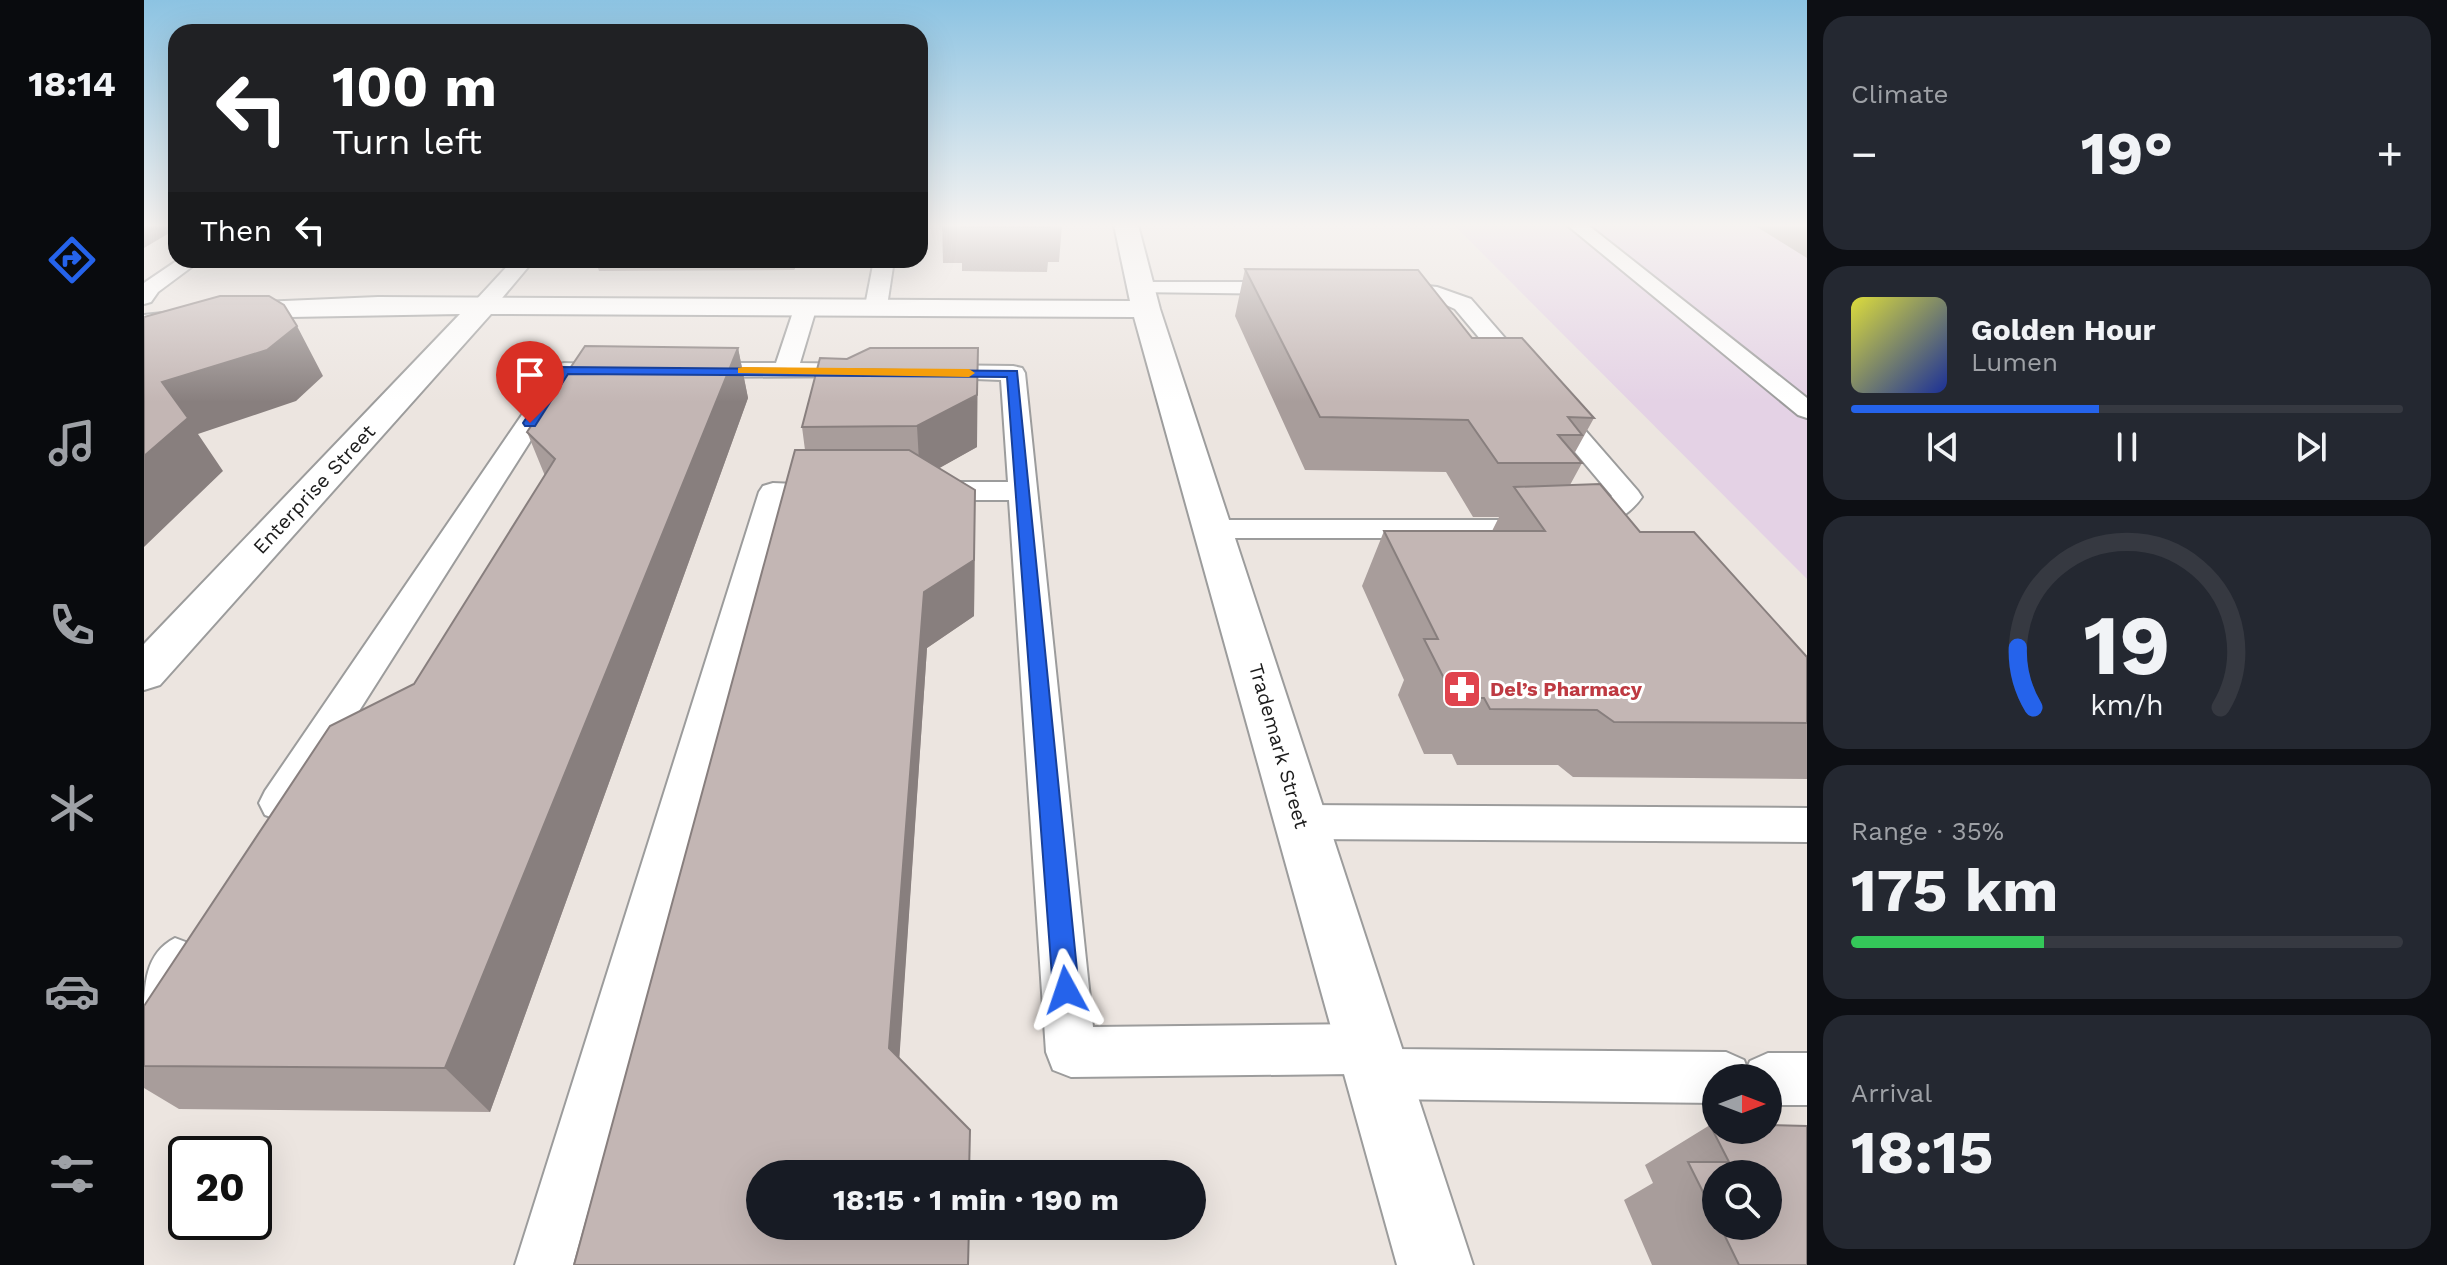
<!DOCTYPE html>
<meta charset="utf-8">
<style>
body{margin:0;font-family:"Work Sans",sans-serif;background:#242831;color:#f1f3f6;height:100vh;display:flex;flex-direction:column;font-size:30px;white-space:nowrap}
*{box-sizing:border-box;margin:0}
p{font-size:26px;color:#9ea1a6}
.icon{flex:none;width:44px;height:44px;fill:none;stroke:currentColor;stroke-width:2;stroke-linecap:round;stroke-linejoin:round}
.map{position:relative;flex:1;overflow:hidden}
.details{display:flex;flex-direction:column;gap:16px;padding:16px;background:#0d0f14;width:640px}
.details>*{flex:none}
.hud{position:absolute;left:24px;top:24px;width:760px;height:244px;border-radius:24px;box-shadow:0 8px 32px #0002;background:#202124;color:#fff;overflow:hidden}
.needle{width:52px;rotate:90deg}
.fabs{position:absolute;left:1558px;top:1064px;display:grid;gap:16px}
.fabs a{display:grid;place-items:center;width:80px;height:80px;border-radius:50%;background:#171b24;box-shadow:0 8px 32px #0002;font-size:40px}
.speed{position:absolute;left:24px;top:1136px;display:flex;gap:16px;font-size:40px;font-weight:700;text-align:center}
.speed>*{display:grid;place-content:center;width:104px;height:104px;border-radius:50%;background:#171b24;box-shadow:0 8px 32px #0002;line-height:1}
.speed .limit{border:4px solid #111;border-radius:12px;background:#fff;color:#111}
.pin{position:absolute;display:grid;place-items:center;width:68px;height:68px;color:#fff;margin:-82px -34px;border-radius:50% 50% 50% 0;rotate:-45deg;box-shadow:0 0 8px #0007}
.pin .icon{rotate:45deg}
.me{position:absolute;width:88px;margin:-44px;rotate:355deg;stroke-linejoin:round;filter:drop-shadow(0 0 6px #0008)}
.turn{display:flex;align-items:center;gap:28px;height:168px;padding:0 32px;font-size:36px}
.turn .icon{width:104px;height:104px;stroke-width:2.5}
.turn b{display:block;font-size:56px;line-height:68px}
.then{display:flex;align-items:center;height:76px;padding:0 32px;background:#0003;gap:16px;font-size:30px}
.big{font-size:60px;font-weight:700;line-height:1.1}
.details .widget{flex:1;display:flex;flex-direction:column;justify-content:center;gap:12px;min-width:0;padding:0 28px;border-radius:24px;background:#242831}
.details .dial{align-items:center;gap:0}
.dial svg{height:208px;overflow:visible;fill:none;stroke:#363941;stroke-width:7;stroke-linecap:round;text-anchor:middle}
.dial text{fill:#f1f3f6;stroke:none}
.song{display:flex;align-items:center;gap:24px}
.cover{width:96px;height:96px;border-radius:12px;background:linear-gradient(135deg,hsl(60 70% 55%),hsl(230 70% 35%))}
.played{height:8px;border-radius:4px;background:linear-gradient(90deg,#2563eb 45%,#363941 45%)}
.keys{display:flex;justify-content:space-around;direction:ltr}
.heat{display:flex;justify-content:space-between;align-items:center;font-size:44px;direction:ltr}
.charge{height:12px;border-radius:6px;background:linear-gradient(90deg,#34c759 35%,#363941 0)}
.trip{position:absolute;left:602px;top:1160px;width:460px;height:80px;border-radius:40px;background:#171b24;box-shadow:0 8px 32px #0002;font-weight:700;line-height:80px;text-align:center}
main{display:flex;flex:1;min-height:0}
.dock{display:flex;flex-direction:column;width:144px;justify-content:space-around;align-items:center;background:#090b0e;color:#9ea1a6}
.dock .icon{width:56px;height:56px}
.dock .on{color:#2563eb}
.dock b{font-size:36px;color:#f1f3f6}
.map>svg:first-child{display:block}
.industrial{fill:#e4d2e5}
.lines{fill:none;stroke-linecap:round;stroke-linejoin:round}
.service-casing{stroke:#9c9c9c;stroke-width:4}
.minor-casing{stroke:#9c9c9c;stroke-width:4}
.service{fill:#fff;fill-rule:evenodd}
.minor{fill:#fff;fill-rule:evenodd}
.wall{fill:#a89d9b;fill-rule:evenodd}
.shaded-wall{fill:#887f7e}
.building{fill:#c3b6b4;stroke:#887f7e;stroke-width:2}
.route{fill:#2563eb;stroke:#184099;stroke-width:2}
.slow{fill:#f59e0b}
.labels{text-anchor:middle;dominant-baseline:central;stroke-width:6;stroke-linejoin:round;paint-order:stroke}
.street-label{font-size:20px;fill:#1b1b1b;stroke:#fff}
.health-label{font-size:20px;font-weight:bold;fill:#be3a42;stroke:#fff;text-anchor:start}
</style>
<main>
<nav class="dock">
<b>18:14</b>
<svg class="icon on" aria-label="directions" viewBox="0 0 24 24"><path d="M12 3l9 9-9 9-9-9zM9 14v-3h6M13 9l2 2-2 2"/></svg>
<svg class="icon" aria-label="music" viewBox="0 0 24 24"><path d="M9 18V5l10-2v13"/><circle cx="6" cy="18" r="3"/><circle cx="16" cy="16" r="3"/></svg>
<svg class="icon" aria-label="phone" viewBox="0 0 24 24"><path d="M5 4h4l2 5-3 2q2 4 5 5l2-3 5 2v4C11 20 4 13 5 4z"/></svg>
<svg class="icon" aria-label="climate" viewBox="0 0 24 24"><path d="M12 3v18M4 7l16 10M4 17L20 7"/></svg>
<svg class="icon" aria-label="car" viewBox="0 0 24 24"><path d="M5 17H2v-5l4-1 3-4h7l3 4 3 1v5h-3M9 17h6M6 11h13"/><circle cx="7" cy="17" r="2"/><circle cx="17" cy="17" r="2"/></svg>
<svg class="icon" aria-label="filters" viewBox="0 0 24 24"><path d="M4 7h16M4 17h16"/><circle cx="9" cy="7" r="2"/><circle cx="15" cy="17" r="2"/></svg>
</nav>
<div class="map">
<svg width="1663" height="1265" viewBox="0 0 1663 1265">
<rect width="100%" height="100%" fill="#ece5e0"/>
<!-- industrial -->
<path class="industrial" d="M 1310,225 L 1663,225 L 1663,579 Z"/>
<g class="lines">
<defs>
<path id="service" d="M 1423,225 L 1444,225 L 1663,398 L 1663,418 L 1654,415 Z
M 34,260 L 57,260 L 14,292 L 7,302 L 0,304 L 0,283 Z
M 369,260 L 390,260 L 348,310 L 332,310 L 329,305 L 332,300 Z
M 730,260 L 750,260 L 743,306 L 732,312 L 721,306 Z
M 996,282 L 1144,282 L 1154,288 L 1144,294 L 989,292 L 986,288 L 989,284 Z
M 1245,282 L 1293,287 L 1327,299 L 1494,491 L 1498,497 C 1479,525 1447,530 1416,538 L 1071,538 L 1060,536 L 1056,529 L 1060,522 L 1071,520 L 1416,520 L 1448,512 L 1468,496 L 1311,309 L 1289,299 L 1238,292 L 1235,288 Z
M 662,300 L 673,306 L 656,363 L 718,364 L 726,366 L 730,371 L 726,376 L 554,377 L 546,375 L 542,370 L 546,365 L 554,363 L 632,363 L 651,306 Z
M 420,363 L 477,365 L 481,370 L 477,375 L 427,377 L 149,815 L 135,820 L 121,815 L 115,803 L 121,791 L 412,365 Z
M 787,365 L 869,366 L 878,368 L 881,373 L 949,1027 L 1225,1024 L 1243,1031 L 1250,1049 L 1582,1052 L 1600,1060 L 1603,1068 L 1606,1061 L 1624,1053 L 1663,1053 L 1663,1105 L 1624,1105 L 1624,1078 L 1572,1078 L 1572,1103 L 1233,1099 L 1215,1092 L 1208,1074 L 927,1077 L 909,1070 L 902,1052 L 865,500 L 788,500 L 778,497 L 774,491 L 778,485 L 788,482 L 864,482 L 857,380 L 779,377 L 775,372 L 779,367 Z
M 629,483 L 697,486 L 701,492 L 697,498 L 641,501 L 429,1265 L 371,1265 L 615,492 L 619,486 Z
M 1157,805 L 1663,808 L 1663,842 L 1157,839 L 1142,834 L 1136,822 L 1142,810 Z
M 31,938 L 47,944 L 54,960 L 23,1016 L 0,1023 C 0,986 0,954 31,938 Z"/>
<path id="minor" d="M 970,225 L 994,225 L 1016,309 L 1329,1265 L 1253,1265 L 990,317 L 347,314 L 16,685 L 0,690 L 0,644 L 316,314 L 146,317 L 0,333 L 0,315 L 117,302 L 234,297 L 986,301 Z"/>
</defs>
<!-- service casing -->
<use href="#service" class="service-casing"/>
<!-- minor casing -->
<use href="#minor" class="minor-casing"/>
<!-- service -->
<use href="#service" class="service"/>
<!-- minor -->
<use href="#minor" class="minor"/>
</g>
<!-- wall -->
<path class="wall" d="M 798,225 L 918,225 L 915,262 L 904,262 L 903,272 L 818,271 L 818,263 L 799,263 Z
M 1610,225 L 1663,225 L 1663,258 Z
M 448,260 L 654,260 L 650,270 L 455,271 L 452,262 L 449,262 Z
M 1101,269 L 1328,338 L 1450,418 L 1430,454 L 1438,463 L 1426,485 L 1496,532 L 1663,657 L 1663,779 L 1429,777 L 1414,765 L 1313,765 L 1308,754 L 1280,754 L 1254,695 L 1260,680 L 1218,586 L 1240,531 L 1348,531 L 1355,517 L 1329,517 L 1302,472 L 1161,470 L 1091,316 Z
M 594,348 L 604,398 L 346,1112 L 35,1109 L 0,1088 L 0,1006 L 270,684 L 401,476 L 383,432 Z
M 676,358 L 833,447 L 795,468 L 831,545 L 830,616 L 783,648 L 755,1057 L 430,1265 L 661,450 L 658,427 Z
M 1566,1125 L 1663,1265 L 1508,1265 L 1480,1200 L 1509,1183 L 1501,1165 ZM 1572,1174 L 1624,1226 L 1572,1226 Z"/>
<!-- shaded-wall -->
<path class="shaded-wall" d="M 0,225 L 32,225 L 32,229 L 0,248 Z
M 649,260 L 654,260 L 650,270 Z
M 153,326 L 179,376 L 152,401 L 54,434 L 79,471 L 0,547 L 0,456 L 18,382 Z
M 594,348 L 604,398 L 346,1112 L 301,1068 Z
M 834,348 L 833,447 L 776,479 L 773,426 Z
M 831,490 L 830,616 L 783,648 L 753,1093 L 745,1048 L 780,592 Z"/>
<!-- building -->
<path class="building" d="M 818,225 L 905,225 L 906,227 L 818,227 Z
M 1101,269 L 1274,270 L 1328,338 L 1378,338 L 1450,418 L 1424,417 L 1438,435 L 1414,435 L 1438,463 L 1354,463 L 1324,420 L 1176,417 Z
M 76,296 L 125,296 L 140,305 L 153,326 L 123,350 L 18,382 L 44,418 L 0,456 L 0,317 Z
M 441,346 L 594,348 L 301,1068 L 0,1066 L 0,1006 L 186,726 L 270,684 L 411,459 L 383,432 Z
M 726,348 L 834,348 L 833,395 L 773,426 L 658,427 L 676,358 L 703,359 Z
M 651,450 L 765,450 L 831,490 L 830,560 L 780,592 L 745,1048 L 826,1130 L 825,1174 L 616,1174 L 616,1226 L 825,1226 L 824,1265 L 430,1265 Z
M 1456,484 L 1496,532 L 1550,532 L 1663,657 L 1663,723 L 1470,722 L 1453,710 L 1346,709 L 1340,698 L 1310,698 L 1280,639 L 1294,639 L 1240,531 L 1401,531 L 1370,487 Z
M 1566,1125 L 1572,1125 L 1572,1130 L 1624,1130 L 1624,1125 L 1663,1126 L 1663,1265 L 1595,1265 L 1576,1226 L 1624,1226 L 1624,1174 L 1572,1174 L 1572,1218 L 1544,1162 L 1585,1162 Z"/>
<!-- sky -->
<linearGradient id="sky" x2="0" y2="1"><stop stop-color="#8cc3e2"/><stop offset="0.56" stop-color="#f6f3f1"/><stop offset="1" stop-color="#f6f3f1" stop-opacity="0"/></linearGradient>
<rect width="1663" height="402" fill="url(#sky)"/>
<!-- route -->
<path class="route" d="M 416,367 L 873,371 L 935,990 L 931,999 L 922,1002 L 913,999 L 909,990 L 863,377 L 424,374 L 391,426 L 381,426 L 379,423 Z"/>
<!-- slow -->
<path class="slow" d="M 599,367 L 825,369 L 831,373 L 825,377 L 594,373 L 594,368 Z"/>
<!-- icons -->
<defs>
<symbol id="pharmacy-square" viewBox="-11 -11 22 22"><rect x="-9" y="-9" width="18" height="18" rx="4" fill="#e0444e" stroke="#fff"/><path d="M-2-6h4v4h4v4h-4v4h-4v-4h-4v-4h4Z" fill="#fff"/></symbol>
</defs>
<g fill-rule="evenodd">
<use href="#pharmacy-square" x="1296" y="667" width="44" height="44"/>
</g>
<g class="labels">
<!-- street labels -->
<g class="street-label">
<text transform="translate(170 489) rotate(-47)">Enterprise Street</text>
<text transform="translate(1135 746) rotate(74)">Trademark Street</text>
</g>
<!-- health labels -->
<g class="health-label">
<text x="1346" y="689">Del’s Pharmacy</text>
</g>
</g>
</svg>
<div class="fabs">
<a><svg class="needle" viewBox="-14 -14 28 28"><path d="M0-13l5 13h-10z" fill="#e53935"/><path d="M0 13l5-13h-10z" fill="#9ea1a6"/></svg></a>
<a><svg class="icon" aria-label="search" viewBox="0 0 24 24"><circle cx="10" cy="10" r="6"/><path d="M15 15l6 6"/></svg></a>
</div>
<div class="speed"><div class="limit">20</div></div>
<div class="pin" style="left:386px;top:423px;background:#d93025"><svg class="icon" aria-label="arrive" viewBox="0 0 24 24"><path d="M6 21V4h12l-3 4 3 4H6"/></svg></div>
<svg class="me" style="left:922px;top:990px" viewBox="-20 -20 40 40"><path d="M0-17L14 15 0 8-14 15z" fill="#2563eb" stroke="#fff" stroke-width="4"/></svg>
<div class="trip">18:15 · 1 min · 190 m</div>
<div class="hud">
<div class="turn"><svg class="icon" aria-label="left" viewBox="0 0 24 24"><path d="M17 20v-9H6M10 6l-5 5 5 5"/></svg><div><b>100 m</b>Turn left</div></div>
<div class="then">Then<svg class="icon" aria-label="left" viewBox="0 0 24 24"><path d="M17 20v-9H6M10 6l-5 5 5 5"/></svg></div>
</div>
</div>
<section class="details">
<div class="widget"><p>Climate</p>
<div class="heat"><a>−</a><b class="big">19°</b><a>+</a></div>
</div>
<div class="widget">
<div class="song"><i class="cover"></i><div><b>Golden Hour</b><p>Lumen</p></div></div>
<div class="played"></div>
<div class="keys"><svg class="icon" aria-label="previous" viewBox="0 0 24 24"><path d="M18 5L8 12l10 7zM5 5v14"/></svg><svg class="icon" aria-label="pause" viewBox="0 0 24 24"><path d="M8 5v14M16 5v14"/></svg><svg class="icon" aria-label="next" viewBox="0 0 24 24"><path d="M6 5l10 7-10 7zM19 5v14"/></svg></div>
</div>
<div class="widget dial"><svg viewBox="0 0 100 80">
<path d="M14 69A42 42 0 1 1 86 69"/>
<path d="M14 69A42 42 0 0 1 8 46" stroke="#2563eb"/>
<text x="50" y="56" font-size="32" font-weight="700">19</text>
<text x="50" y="72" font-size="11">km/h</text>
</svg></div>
<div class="widget"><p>Range · 35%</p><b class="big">175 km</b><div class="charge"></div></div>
<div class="widget"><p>Arrival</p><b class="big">18:15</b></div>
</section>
</main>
